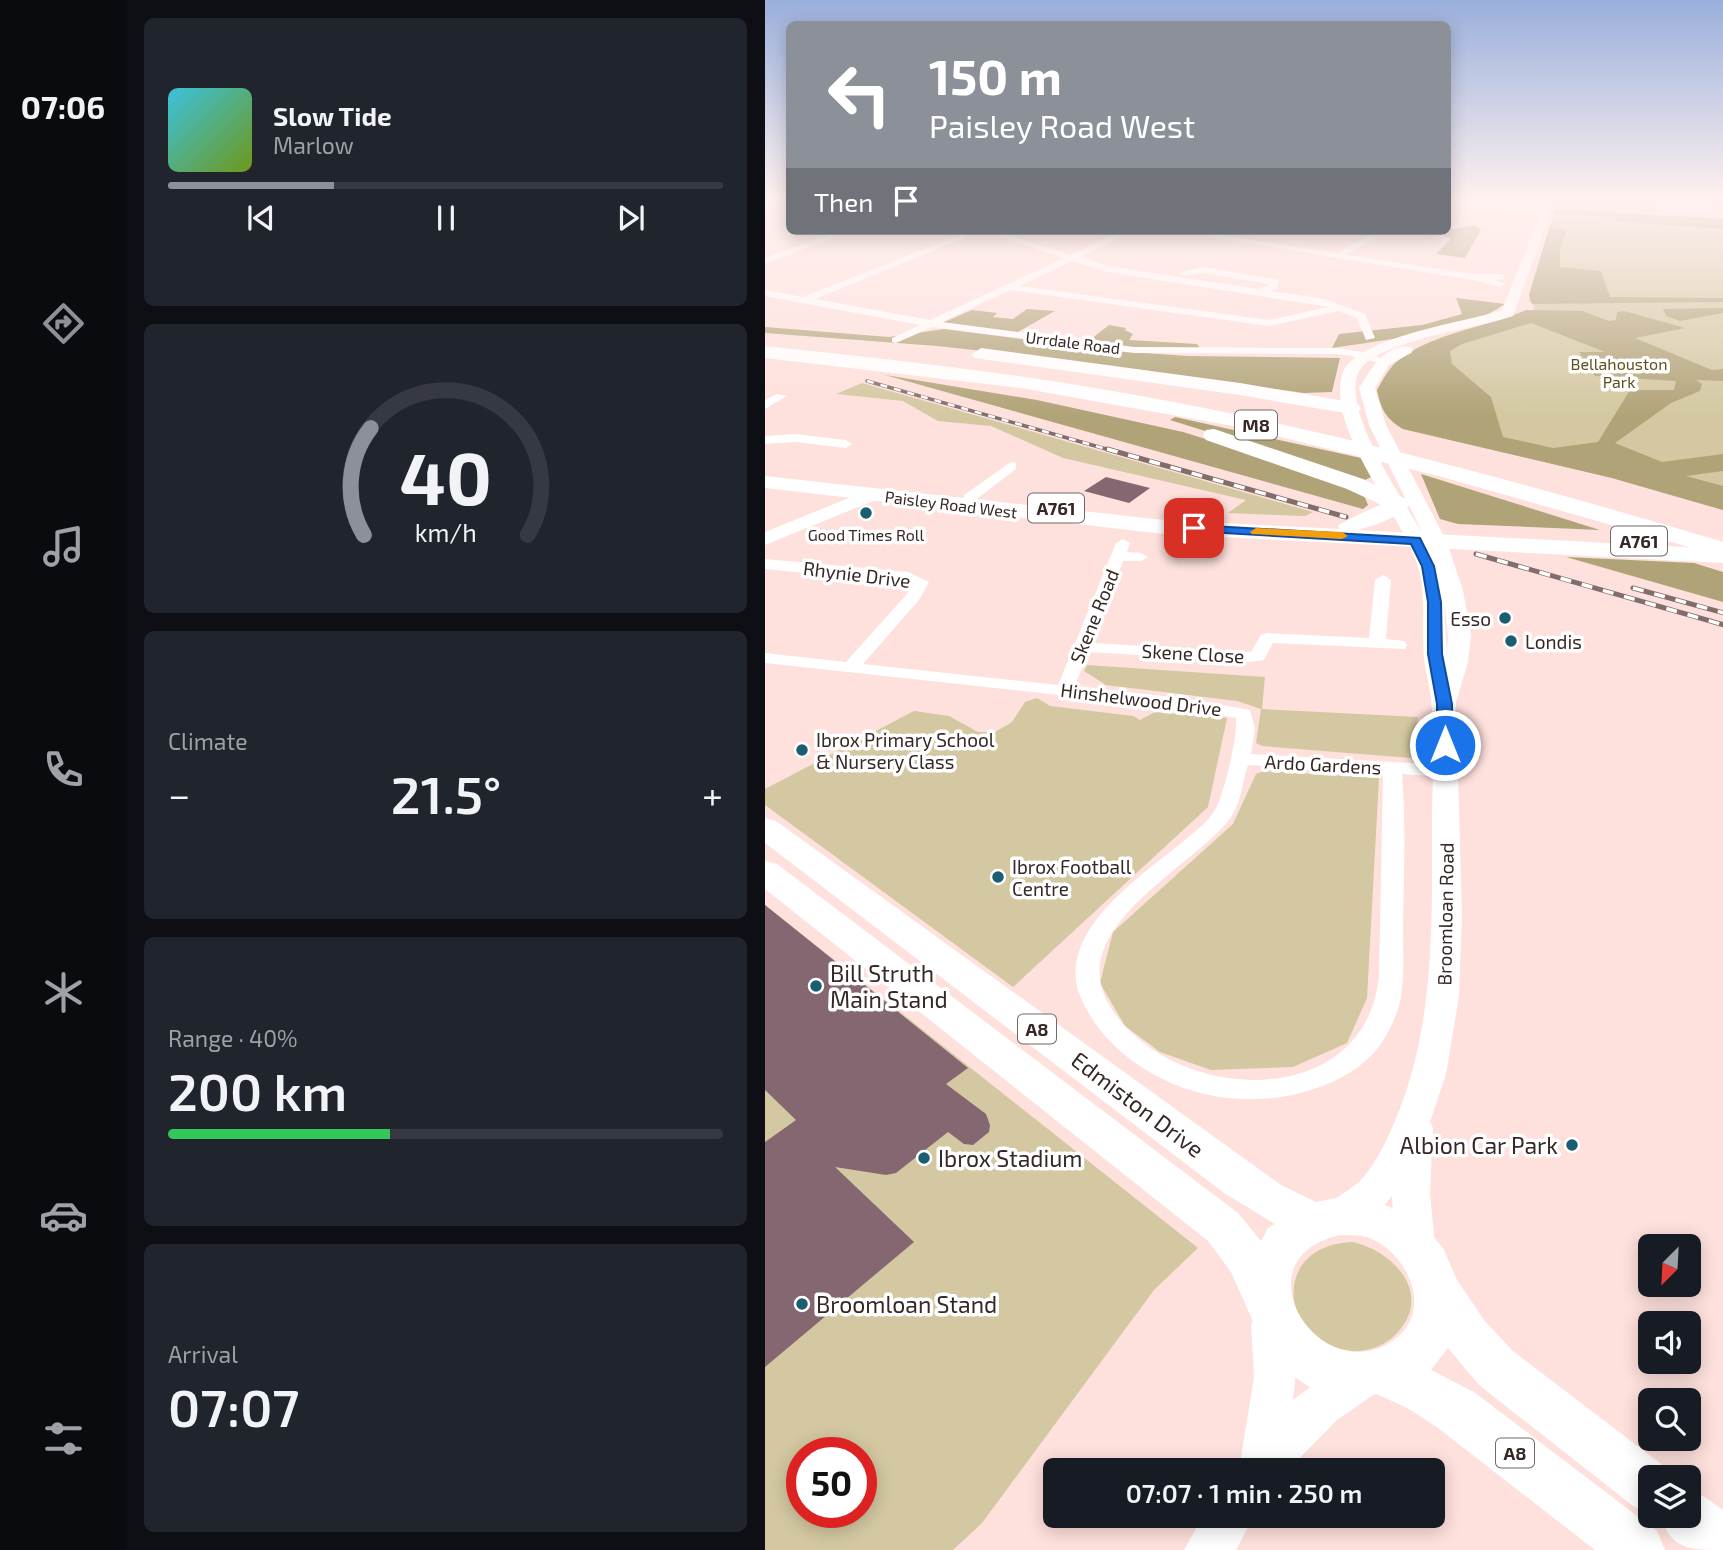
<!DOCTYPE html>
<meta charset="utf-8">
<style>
body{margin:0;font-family:"Exo 2",sans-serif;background:#20242c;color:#f1f3f6;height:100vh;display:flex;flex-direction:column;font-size:26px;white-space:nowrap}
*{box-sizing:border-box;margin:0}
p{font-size:23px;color:#9ea1a6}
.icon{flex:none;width:38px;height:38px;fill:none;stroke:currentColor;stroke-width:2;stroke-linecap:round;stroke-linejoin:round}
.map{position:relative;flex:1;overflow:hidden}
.details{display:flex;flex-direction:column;gap:18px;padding:18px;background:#0d0f14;width:639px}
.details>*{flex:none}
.hud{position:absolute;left:21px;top:21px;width:665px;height:214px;border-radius:10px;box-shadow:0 4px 18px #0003;background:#8c9099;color:#fff;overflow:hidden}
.needle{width:46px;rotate:204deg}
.buttons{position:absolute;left:873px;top:1234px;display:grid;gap:14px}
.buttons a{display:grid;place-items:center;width:63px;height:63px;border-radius:10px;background:#171b24;box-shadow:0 4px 18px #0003;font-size:35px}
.speed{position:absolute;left:21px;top:1437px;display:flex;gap:14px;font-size:35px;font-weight:700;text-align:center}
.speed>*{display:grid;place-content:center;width:91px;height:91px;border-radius:50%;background:#171b24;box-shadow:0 4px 18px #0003;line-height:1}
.speed .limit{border:10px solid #d22;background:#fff;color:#111}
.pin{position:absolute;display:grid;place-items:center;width:60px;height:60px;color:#fff;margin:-30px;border-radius:14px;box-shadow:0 4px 10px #0006}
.me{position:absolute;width:77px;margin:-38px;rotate:0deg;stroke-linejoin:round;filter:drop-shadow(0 0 5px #0008)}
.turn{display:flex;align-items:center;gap:24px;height:147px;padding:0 28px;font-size:32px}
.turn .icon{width:91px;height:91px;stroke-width:2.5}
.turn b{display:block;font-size:49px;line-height:60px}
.then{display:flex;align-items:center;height:66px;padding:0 28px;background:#0003;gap:14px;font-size:26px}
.big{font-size:52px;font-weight:600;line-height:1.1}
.details .widget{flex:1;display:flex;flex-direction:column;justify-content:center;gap:10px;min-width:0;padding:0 24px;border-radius:10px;background:#20242c}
.details .dial{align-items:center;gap:0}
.dial svg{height:182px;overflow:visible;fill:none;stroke:#363941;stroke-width:7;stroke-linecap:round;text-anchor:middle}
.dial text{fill:#f1f3f6;stroke:none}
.song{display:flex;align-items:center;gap:21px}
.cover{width:84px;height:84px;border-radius:10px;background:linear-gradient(135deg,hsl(190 70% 55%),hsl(80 70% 35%))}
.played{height:7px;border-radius:4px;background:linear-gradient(90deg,#8c9099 30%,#363941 30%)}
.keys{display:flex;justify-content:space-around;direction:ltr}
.heat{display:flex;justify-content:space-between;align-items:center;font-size:38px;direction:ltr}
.charge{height:10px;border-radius:5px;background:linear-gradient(90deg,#34c759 40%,#363941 0)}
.trip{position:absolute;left:278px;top:1458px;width:402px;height:70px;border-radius:10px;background:#171b24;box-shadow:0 4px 18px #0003;font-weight:600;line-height:70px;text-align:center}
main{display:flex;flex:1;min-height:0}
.tabs{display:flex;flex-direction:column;width:126px;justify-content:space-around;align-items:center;background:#090b0e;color:#9ea1a6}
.tabs .icon{width:49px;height:49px}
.tabs .on{color:#8c9099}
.tabs b{font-size:32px;color:#f1f3f6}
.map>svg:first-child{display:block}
.green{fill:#d3c8a1;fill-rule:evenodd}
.forest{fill:#b0a377;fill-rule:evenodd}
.building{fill:#856772}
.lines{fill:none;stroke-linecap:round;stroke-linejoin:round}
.street{fill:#fff;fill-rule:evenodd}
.secondary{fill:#fff;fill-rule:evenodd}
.primary{fill:#fff;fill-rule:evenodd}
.highway{fill:#fff;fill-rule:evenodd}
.rail-far1-casing{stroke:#816d6a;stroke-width:3.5}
.rail-casing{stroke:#816d6a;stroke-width:5}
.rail-far1{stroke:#fff;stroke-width:2.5;stroke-dasharray:7;stroke-linecap:butt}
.rail{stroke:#fff;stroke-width:3.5;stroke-dasharray:11;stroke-linecap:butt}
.route{fill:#1a73e8;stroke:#114b97;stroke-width:2}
.slow{fill:#f59e0b}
.poi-dot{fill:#1b5e72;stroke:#fff;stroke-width:2.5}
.labels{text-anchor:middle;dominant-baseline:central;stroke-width:7;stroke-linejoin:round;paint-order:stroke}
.far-street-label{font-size:16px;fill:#362827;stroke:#fff}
.far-park-label{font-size:16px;fill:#5e501b;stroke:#fff}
.far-poi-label{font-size:16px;fill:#362827;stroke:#fff}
.shield{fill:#fff;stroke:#726868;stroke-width:2}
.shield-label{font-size:18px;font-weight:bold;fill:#362827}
.street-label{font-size:19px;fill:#362827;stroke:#fff}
.poi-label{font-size:19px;fill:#362827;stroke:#fff;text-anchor:start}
.near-poi-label{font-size:23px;fill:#362827;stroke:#fff;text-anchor:start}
.near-street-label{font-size:23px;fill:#362827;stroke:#fff}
</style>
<main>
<nav class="tabs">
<b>07:06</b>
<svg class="icon on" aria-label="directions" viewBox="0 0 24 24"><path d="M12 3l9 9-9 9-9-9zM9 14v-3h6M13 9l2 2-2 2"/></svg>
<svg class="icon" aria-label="music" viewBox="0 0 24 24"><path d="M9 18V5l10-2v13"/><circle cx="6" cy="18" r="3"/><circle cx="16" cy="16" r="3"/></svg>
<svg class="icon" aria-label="phone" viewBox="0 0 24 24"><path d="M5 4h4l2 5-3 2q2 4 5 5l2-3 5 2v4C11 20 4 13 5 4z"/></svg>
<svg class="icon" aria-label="climate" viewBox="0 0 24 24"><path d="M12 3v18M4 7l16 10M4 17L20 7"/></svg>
<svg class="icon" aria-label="car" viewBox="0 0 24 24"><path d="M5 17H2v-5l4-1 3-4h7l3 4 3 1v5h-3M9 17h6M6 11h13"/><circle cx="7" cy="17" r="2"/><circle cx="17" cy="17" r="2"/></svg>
<svg class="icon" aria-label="filters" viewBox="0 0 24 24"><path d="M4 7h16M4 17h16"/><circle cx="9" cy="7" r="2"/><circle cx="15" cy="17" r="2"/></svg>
</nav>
<section class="details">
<div class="widget">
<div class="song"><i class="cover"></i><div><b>Slow Tide</b><p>Marlow</p></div></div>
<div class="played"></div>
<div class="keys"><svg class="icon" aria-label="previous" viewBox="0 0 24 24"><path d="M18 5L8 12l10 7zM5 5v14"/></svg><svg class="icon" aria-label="pause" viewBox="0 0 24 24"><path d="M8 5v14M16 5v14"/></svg><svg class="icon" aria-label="next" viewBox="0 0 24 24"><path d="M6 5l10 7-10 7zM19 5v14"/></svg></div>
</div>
<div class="widget dial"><svg viewBox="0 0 100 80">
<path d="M14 69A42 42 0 1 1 86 69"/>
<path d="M14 69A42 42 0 0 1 17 22" stroke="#8c9099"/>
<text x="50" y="56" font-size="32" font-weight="700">40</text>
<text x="50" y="72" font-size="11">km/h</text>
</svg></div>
<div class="widget"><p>Climate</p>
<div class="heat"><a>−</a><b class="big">21.5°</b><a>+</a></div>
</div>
<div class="widget"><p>Range · 40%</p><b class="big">200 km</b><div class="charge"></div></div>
<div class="widget"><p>Arrival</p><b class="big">07:07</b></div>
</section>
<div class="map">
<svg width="959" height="1550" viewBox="0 0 959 1550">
<rect width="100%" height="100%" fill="#fee0dc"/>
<!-- green -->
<path class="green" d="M 790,209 L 958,219 L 958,510 L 847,478 L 638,429 C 621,419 616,409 612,390 L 632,364 L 768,314 L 769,306 L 764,301 L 764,295 Z
M 97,383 L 548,512 L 540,516 L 463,513 L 481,500 L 298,458 L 226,426 L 173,421 L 138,401 L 71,394 Z
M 322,665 L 500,677 L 497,709 L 653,717 L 646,758 L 497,746 L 491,743 L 496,709 L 472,701 L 341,685 L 319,671 Z
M 272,698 L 285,706 L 368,716 L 375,720 L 390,712 L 462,718 L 443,807 L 248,987 L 0,805 L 0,789 L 149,711 L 184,716 L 213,732 L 230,732 L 247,722 L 260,702 Z
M 499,771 L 614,778 L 602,998 L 582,1043 L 528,1067 L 446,1070 L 395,1052 L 360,1026 L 335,983 L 348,932 L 468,824 L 491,774 Z
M 0,905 L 433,1248 L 389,1290 L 217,1523 L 188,1550 L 0,1550 ZM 37,1452 L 96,1452 L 96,1512 L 37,1512 Z
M 588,1242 C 628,1251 668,1293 633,1332 C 623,1344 606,1351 590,1351 C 515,1348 502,1245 588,1242 Z"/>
<!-- forest -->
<path class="forest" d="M 790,209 L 958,219 L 958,229 L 850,221 L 850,217 L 789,213 Z
M 710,225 L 716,230 L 700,258 L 671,254 L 686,239 L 676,233 L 678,231 Z
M 784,228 L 802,230 L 795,249 L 795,267 L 836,271 L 845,297 L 958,298 L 958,302 L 767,304 L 764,295 Z
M 691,298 L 740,304 C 699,333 617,340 567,348 L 574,334 L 657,325 L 697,314 Z
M 959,308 L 958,313 L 915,321 L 901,316 L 898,309 Z
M 262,309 L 290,311 L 249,334 L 177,323 L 207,310 L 232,313 L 228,317 L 248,319 Z
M 761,310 L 817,311 L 844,321 L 851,320 L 852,312 L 859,311 L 920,328 L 870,338 L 947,370 L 958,369 L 958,381 L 931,380 L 937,384 L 935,391 L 906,403 L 850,443 L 897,462 L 958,454 L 958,471 L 921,476 L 958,486 L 958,510 L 847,478 L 638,429 C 621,419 616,409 612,390 C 617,381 623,370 630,363 C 665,333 720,328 761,310 ZM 766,323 L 840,352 L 814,352 L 830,376 L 911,381 L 909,390 L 865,390 L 833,442 L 788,448 L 738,437 L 726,397 L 687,364 L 685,351 L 697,344 Z
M 344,325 L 361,328 L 360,330 L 368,334 L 364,340 L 432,344 L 435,348 L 366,347 L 321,343 Z
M 0,327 L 124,337 L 179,329 L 352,351 L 422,356 L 575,358 L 567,392 L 539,393 L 292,359 L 172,346 L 0,333 Z
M 120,375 L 272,400 L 418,432 L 504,459 L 598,493 L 603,505 L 598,509 Z
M 410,417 L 596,458 L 606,477 L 600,480 L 583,476 L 405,420 Z
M 656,474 L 835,530 L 693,524 L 675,519 Z
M 801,557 L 929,563 L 958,572 L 958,602 Z"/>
<!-- building -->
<path class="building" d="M 341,477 L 385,488 L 364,503 L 319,491 Z
M 0,905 L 203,1068 L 181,1084 L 221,1114 L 225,1125 L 224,1132 L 208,1145 L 199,1144 L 183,1132 L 131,1173 L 121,1175 L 70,1167 L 149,1242 L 0,1367 L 0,1142 L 31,1120 L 0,1090 Z"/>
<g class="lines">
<!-- street -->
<path class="street" d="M 773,200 L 831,200 L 827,202 L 777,202 Z
M 889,200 L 897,200 L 900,205 L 939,207 L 936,200 L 944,200 L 948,210 L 944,212 L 898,209 Z
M 74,231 L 86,231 L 0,264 L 0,258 Z
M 205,231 L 216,231 L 50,299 L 165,320 L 299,258 L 219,231 L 231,231 L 306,255 L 357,231 L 368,231 L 315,257 L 343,266 L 494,289 L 505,284 L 437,273 L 418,276 L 413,273 L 437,267 L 514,280 L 512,288 L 506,291 L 560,299 L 600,314 L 610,338 L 601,340 L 592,318 L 573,311 L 504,326 L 245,290 L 177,322 L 369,347 L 572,348 L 604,353 L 623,362 L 618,365 L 598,358 L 572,354 L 369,353 L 167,327 L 131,343 L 127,342 L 127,338 L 155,325 L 0,296 L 0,290 L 38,297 ZM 307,261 L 342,272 L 564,307 L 504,320 L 255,286 Z
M 410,231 L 430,231 L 572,253 L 612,231 L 622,231 L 582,255 L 708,274 L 736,274 L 739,275 L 739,279 L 730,280 L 740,284 L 735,287 L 708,280 Z
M 12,394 L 22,396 L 0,409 L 0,400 Z
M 30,434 L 81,440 L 87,444 L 81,448 L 30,442 L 0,444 L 0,436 Z
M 246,462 L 251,463 L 251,469 L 209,501 L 199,501 L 199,495 Z
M 358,539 L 365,543 L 362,552 L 376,553 L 383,557 L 376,561 L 358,561 L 327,643 L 486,652 L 496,635 L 502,633 L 604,638 L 610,580 L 618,575 L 626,580 L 621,639 L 640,641 L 642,645 L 640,649 L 508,643 L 499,660 L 486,662 L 323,652 L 310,686 L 424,699 L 485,710 L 490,729 L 486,754 L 680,765 L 690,771 L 680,777 L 637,774 C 641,824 639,873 638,923 C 638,949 640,976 635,1002 C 632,1015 625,1029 618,1041 C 604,1062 583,1076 560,1085 C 485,1115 396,1097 341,1037 C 328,1022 314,1001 311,981 C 304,922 380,873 420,840 C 430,831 443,822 450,810 C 459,795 473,735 471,718 L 424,709 L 0,663 L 0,653 L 81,662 L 141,595 L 147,584 L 0,569 L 0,559 L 143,572 L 164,582 L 154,600 L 98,664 L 293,685 L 351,543 ZM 483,765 L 618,773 L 614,975 C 602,1113 408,1105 346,1008 C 296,930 424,870 464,820 C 476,805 477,783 483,765 Z"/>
<!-- secondary -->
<path class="secondary" d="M 769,200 L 779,200 L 785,214 L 748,316 C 706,330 634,337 601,363 C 562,394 642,504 659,536 L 604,425 L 594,388 C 605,370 621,342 646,347 L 648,350 L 646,353 L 624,365 L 610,388 L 621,425 L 682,542 L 698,590 L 706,636 L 703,662 L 691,702 L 697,916 L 694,996 L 681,1074 L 665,1122 L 668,1128 L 665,1194 L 670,1245 L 664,1257 L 650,1263 L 636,1257 L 630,1245 L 627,1196 C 614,1213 595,1226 575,1233 L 561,1228 L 556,1216 C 564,1199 581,1194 595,1181 C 612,1163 625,1134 634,1111 C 670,1019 667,920 667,824 C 667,783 671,741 666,700 C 665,686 660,672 659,658 C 656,627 662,596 653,567 C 636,512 562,432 577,375 C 587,337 703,322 737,310 L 775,214 L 682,208 L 682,202 L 772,207 ZM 679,602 L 683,636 L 682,655 Z
M 106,489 L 115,495 L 113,499 L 0,545 L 0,532 Z
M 507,1305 L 522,1311 C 533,1338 532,1371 528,1400 L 569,1369 L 599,1355 L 614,1361 L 620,1376 L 614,1391 L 572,1420 L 523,1470 L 474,1470 L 489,1377 L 486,1325 L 492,1311 Z
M 438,1516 L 489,1516 L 471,1550 L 419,1550 Z"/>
<!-- primary -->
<path class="primary" d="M 0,476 L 399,520 L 575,529 L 573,526 C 576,522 626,499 633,498 L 641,499 L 644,504 C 633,519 610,525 593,530 L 959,549 L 959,563 L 399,534 L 0,488 Z
M 0,818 L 11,821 L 516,1185 L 551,1202 L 575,1197 L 602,1199 L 637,1211 L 654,1220 L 678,1248 L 692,1280 L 719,1320 L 748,1351 L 904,1470 L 907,1477 L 886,1477 L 886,1514 L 868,1506 L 714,1385 L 683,1348 L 666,1370 L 709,1392 L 892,1531 L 900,1550 L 830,1550 L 673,1428 L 644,1409 L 612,1394 L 592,1399 L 560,1393 L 543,1386 L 516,1368 L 497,1342 L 466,1272 L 443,1241 L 0,889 L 0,861 L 12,864 L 473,1213 L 496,1241 L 503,1228 L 510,1224 L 459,1193 L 0,843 ZM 575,1235 C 585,1236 597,1234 607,1239 C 644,1256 668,1311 630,1339 C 557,1394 469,1259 575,1235 Z
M 924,1491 L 940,1497 L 959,1511 L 959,1550 C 924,1550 907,1550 895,1516 L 924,1516 Z"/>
<!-- highway -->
<path class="highway" d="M 0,346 C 137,360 274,376 409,402 C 595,438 777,488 959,542 L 959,557 L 677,477 L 479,428 L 256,388 L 0,358 Z
M 216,348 L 475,383 L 586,402 L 593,404 L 596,408 L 593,412 L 586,414 L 475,395 L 209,358 L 207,354 Z
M 449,429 L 598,479 L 641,499 L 645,504 L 641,509 L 625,509 L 582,489 L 441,440 L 438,435 L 441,430 Z"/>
<defs>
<path id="rail-far1" d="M 102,381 L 348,451"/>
<path id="rail" d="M 342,449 L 581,517
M 711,554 L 959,625
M 868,588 L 959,613"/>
</defs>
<!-- rail-far1 casing -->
<use href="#rail-far1" class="rail-far1-casing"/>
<!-- rail casing -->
<use href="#rail" class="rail-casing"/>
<!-- rail-far1 -->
<use href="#rail-far1" class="rail-far1"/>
<!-- rail -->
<use href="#rail" class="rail"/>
</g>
<!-- sky -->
<linearGradient id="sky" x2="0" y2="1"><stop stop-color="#9aafdc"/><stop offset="0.48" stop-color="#fff1ef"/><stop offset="1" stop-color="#fff1ef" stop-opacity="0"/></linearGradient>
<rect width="959" height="417" fill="url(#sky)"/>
<!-- route -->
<path class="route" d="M 429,525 L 655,538 L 669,566 L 676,602 L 677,654 L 687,704 L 687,745 L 685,748 L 680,750 L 672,745 L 672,704 L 663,654 L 663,602 L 657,566 L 646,544 L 425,531 L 425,526 Z"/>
<!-- slow -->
<path class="slow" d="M 491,528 L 577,532 L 583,536 L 577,539 L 487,534 L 485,532 Z"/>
<!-- markers -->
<g class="poi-dot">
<circle cx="101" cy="513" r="7"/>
<circle cx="740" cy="618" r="7"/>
<circle cx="746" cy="641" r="7"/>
<circle cx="37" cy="750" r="7"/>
<circle cx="233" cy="877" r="7"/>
<circle cx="51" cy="986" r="7"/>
<circle cx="807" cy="1145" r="7"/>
<circle cx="159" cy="1158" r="7"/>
<circle cx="37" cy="1304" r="7"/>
</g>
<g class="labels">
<!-- far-street labels -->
<g class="far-street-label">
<text transform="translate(308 342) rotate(7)">Urrdale Road</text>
<text transform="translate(186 504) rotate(7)">Paisley Road West</text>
</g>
<!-- far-park labels -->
<g class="far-park-label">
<text x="854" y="363">Bellahouston<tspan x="854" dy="18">Park</tspan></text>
</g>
<!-- far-poi labels -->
<g class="far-poi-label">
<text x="101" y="534">Good Times Roll</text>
</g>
<!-- shield labels -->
<g class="shield">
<rect x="470" y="410.5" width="42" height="29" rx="5"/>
<rect x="263" y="493.5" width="56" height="29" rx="5"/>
<rect x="846" y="526.5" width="56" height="29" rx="5"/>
<rect x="253" y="1014.5" width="38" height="29" rx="5"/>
<rect x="731" y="1438.5" width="38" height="29" rx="5"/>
</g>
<g class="shield-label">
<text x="491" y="425">M8</text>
<text x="291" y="508">A761</text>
<text x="874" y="541">A761</text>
<text x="272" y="1029">A8</text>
<text x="750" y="1453">A8</text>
</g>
<!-- street labels -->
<g class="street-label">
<text transform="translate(92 574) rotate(7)">Rhynie Drive</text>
<text transform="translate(329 616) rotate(-68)">Skene Road</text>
<text transform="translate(428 653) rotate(3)">Skene Close</text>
<text transform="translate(376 699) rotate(7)">Hinshelwood Drive</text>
<text transform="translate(558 764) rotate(3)">Ardo Gardens</text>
<text transform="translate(680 914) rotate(-89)">Broomloan Road</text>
</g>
<!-- poi labels -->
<g class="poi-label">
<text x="726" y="618" text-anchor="end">Esso</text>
<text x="760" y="641">Londis</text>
<text x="51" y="739">Ibrox Primary School<tspan x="51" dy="22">&amp; Nursery Class</tspan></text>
<text x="247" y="866">Ibrox Football<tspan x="247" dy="22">Centre</tspan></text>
</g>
<!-- near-poi labels -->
<g class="near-poi-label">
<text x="65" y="973">Bill Struth<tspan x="65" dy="26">Main Stand</tspan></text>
<text x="793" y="1145" text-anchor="end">Albion Car Park</text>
<text x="173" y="1158">Ibrox Stadium</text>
<text x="51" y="1304">Broomloan Stand</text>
</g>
<!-- near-street labels -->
<g class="near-street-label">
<text transform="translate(373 1104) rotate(37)">Edmiston Drive</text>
</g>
</g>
</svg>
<div class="buttons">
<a><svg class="needle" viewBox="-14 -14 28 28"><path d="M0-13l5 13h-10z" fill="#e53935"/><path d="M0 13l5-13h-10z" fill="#9ea1a6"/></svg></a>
<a><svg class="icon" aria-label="sound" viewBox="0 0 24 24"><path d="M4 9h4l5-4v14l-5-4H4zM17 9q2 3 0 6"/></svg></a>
<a><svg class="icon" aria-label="search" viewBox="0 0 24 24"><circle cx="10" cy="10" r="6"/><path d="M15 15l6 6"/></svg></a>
<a><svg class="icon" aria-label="layers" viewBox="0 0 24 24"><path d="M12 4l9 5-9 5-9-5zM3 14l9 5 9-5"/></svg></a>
</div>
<div class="speed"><div class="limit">50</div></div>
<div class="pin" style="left:429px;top:528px;background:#d93025"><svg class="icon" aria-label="arrive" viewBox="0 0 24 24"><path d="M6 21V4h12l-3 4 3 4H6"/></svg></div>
<svg class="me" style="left:680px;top:745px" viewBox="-20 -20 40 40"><circle r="17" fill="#1a73e8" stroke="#fff" stroke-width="3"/><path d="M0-11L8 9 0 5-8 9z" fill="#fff"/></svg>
<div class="trip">07:07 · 1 min · 250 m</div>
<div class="hud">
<div class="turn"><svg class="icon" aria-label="left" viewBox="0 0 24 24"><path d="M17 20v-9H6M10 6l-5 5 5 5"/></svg><div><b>150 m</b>Paisley Road West</div></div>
<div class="then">Then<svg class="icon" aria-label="arrive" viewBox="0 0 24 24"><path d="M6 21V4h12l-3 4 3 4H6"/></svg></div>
</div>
</div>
</main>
